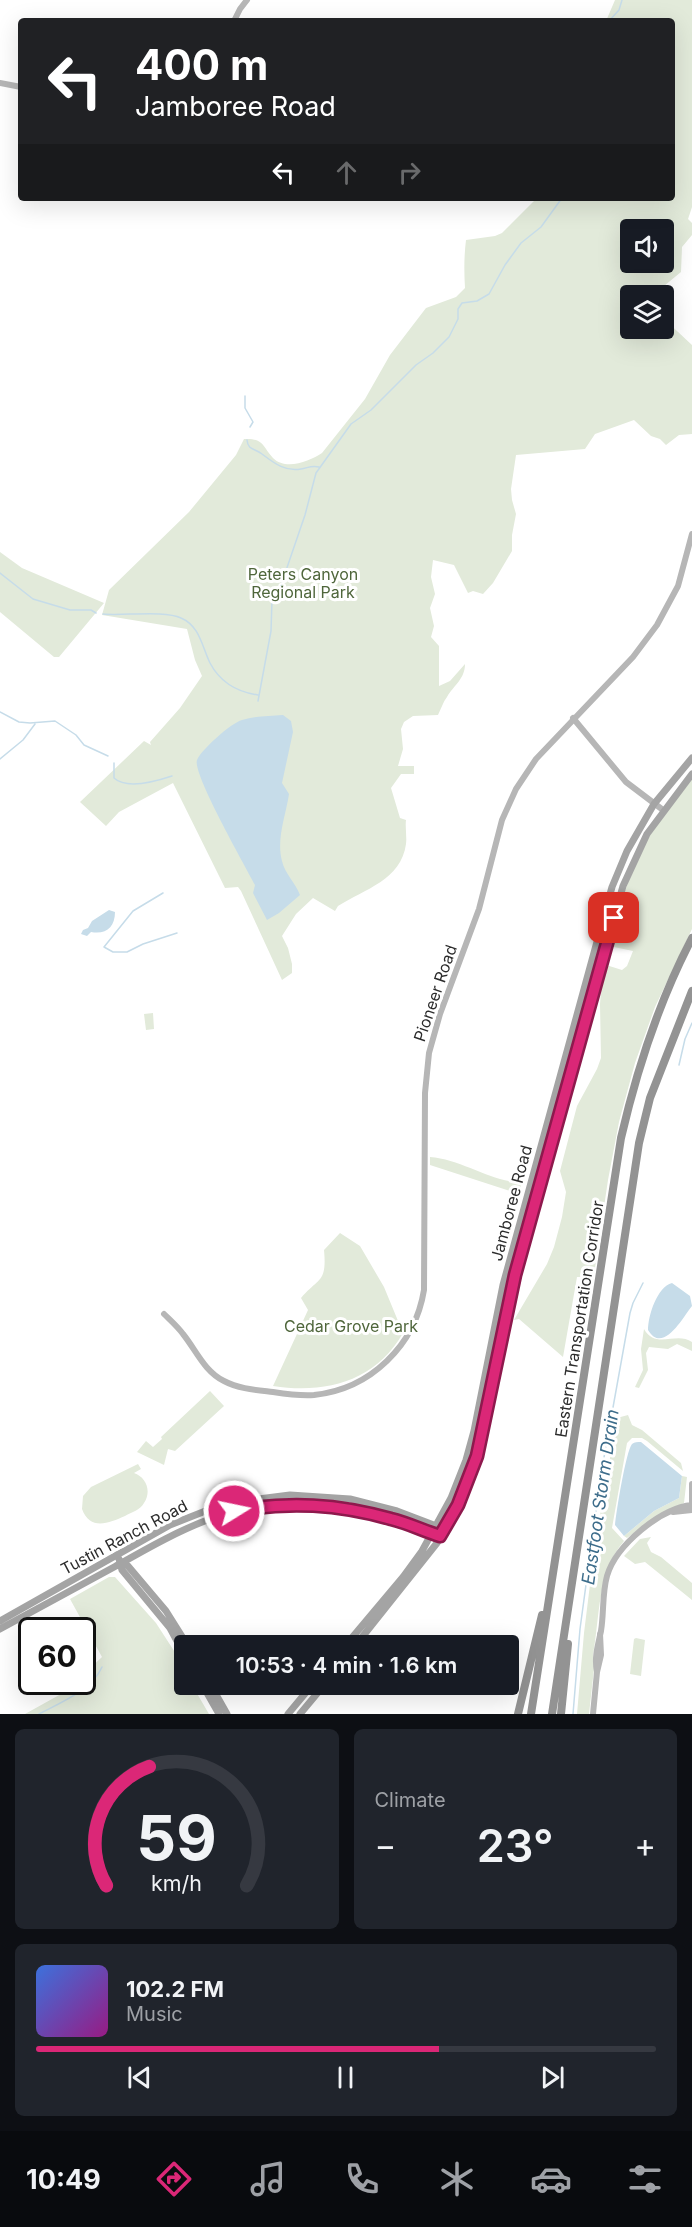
<!DOCTYPE html>
<meta charset="utf-8">
<style>
body{margin:0;font-family:Inter,sans-serif;background:#20242c;color:#f1f3f6;height:100vh;display:flex;flex-direction:column;font-size:22px;white-space:nowrap}
*{box-sizing:border-box;margin:0}
p{font-size:20px;color:#9ea1a6}
.icon{flex:none;width:33px;height:33px;fill:none;stroke:currentColor;stroke-width:2;stroke-linecap:round;stroke-linejoin:round}
.map{position:relative;height:1714px;overflow:hidden}
.sheet{display:flex;flex-direction:column;gap:15px;padding:15px;background:#0d0f14;flex:1}
.sheet>*{flex:none}
.hud{position:absolute;left:18px;top:18px;width:657px;height:183px;border-radius:6px;box-shadow:0 6px 24px #0002;background:#202124;color:#fff;overflow:hidden}
.fabs{position:absolute;left:620px;top:219px;display:grid;gap:12px}
.fabs a{display:grid;place-items:center;width:54px;height:54px;border-radius:6px;background:#171b24;box-shadow:0 6px 24px #0002;font-size:30px}
.speed{position:absolute;left:18px;top:1617px;display:flex;gap:12px;font-size:30px;font-weight:700;text-align:center}
.speed>*{display:grid;place-content:center;width:78px;height:78px;border-radius:50%;background:#171b24;box-shadow:0 6px 24px #0002;line-height:1}
.speed .limit{border:3px solid #111;border-radius:9px;background:#fff;color:#111}
.pin{position:absolute;display:grid;place-items:center;width:51px;height:51px;color:#fff;margin:-26px;border-radius:12px;box-shadow:0 3px 9px #0006}
.me{position:absolute;width:66px;margin:-33px;rotate:80deg;stroke-linejoin:round;filter:drop-shadow(0 0 4px #0008)}
.turn{display:flex;align-items:center;gap:21px;height:126px;padding:0 18px;font-size:27px}
.turn .icon{width:78px;height:78px;stroke-width:2.5}
.turn b{display:block;font-size:42px;line-height:51px}
.lanes{display:flex;align-items:center;height:57px;padding:0 18px;background:#0003;justify-content:center;gap:30px;direction:ltr}
.lanes .off{opacity:.35}
.big{font-size:45px;font-weight:600;line-height:1.1}
.sheet .tile{flex:1;display:flex;flex-direction:column;justify-content:center;gap:9px;min-width:0;padding:0 21px;border-radius:9px;background:#20242c}
.sheet .dial{align-items:center;gap:0}
.dial svg{height:156px;overflow:visible;fill:none;stroke:#363941;stroke-width:7;stroke-linecap:round;text-anchor:middle}
.dial text{fill:#f1f3f6;stroke:none}
.song{display:flex;align-items:center;gap:18px}
.cover{width:72px;height:72px;border-radius:9px;background:linear-gradient(135deg,hsl(220 70% 55%),hsl(310 70% 35%))}
.played{height:6px;border-radius:3px;background:linear-gradient(90deg,#db2777 65%,#363941 65%)}
.keys{display:flex;justify-content:space-around;direction:ltr}
.heat{display:flex;justify-content:space-between;align-items:center;font-size:33px;direction:ltr}
.sheet .tiles{flex:1;display:grid;gap:15px;grid-template-columns:1fr 1fr}
.tile:last-child{grid-column:span 2}
.trip{position:absolute;left:174px;top:1635px;width:345px;height:60px;border-radius:6px;background:#171b24;box-shadow:0 6px 24px #0002;font-weight:600;line-height:60px;text-align:center}
.dock{display:flex;height:96px;justify-content:space-around;align-items:center;background:#090b0e;color:#9ea1a6}
.dock .icon{width:42px;height:42px}
.dock .active{color:#db2777}
.dock b{font-size:27px;color:#f1f3f6}
.map>svg:first-child{display:block}
.green{fill:#e2eada;fill-rule:evenodd}
.water{fill:#c6dce9}
.lines{fill:none;stroke-linecap:round;stroke-linejoin:round}
.stream{stroke:#c6dce9;stroke-width:1.5}
.secondary{stroke:#b6b6b6;stroke-width:6}
.primary{stroke:#a4a4a4;stroke-width:7}
.highway{stroke:#939393;stroke-width:8}
.route-casing{stroke:#8e194d;stroke-width:15}
.route{stroke:#db2777;stroke-width:10}
.labels{text-anchor:middle;dominant-baseline:central;stroke-width:6;stroke-linejoin:round;paint-order:stroke}
.park-label{font-size:16px;fill:#4f663b;stroke:#fff}
.street-label{font-size:16px;fill:#2c2c2c;stroke:#fff}
.water-label{font-size:18px;font-style:italic;fill:#3d6d8b;stroke:#fff}
</style>
<div class="map">
<svg width="692" height="1714" viewBox="0 0 692 1714">
<rect width="100%" height="100%" fill="#fff"/>
<!-- green -->
<path class="green" d="M 615,0 L 692,0 L 692,207 L 688,219 L 692,223 L 692,235 L 682,247 L 681,272 L 653,295 L 630,296 L 630,328 L 663,328 L 663,318 L 692,345 L 692,434 L 679,435 L 666,445 L 660,439 L 651,436 L 634,420 L 595,434 L 585,449 L 516,455 L 511,489 L 512,500 L 516,514 L 512,535 L 512,551 L 493,583 L 483,594 L 473,591 L 468,593 L 454,565 L 433,560 L 431,577 L 435,594 L 430,608 L 434,626 L 431,637 L 439,646 L 439,686 L 450,681 L 465,664 C 465,679 454,685 447,697 C 443,702 441,709 438,715 L 413,716 L 404,722 L 401,729 L 403,749 L 398,766 L 414,766 L 414,774 L 401,774 L 391,788 L 400,818 L 406,820 C 405,828 407,836 406,844 C 401,880 365,889 338,906 L 335,911 L 313,898 L 296,914 L 282,936 L 288,948 L 292,964 L 292,973 L 282,980 L 241,891 L 238,887 L 225,888 L 173,783 L 119,812 L 106,826 L 80,802 L 144,741 L 151,745 L 150,742 L 180,708 L 202,676 L 195,660 L 187,629 L 102,615 L 109,590 L 189,512 L 236,455 L 244,439 C 264,438 262,446 273,458 C 286,471 310,461 322,453 L 365,399 L 390,355 L 426,308 L 456,297 L 465,288 C 464,272 464,256 466,240 L 495,236 L 502,233 L 537,198 L 672,198 L 672,21 L 606,21 ZM 630,230 L 663,230 L 663,262 L 630,262 Z
M 0,552 L 22,568 L 104,603 L 59,657 L 54,657 L 0,612 Z
M 692,779 L 692,929 L 655,1007 L 635,1063 L 619,1122 L 608,1180 L 591,1295 L 586,1293 L 581,1277 L 577,1277 L 563,1357 L 519,1319 L 514,1320 L 547,1264 L 554,1247 L 562,1217 L 566,1192 L 560,1171 L 577,1106 L 597,1069 L 601,1058 L 600,1004 L 603,964 L 622,970 L 627,966 L 633,951 L 609,946 C 620,906 630,867 652,832 C 664,813 679,797 692,779 Z
M 153,1013 L 154,1029 L 146,1030 L 144,1014 Z
M 430,1157 C 460,1159 488,1180 517,1182 L 524,1175 L 519,1194 L 430,1165 Z
M 340,1233 L 360,1246 L 384,1287 L 403,1333 C 375,1382 325,1394 273,1386 L 308,1310 L 301,1298 C 319,1277 327,1283 324,1250 Z
M 644,1329 C 656,1350 676,1331 692,1342 L 692,1351 L 677,1344 L 668,1349 L 649,1347 L 646,1353 L 648,1370 L 639,1388 L 635,1387 L 643,1370 L 641,1349 Z
M 210,1391 L 224,1406 L 175,1451 L 168,1449 L 164,1465 L 137,1452 L 146,1441 L 153,1447 L 162,1439 L 161,1437 Z
M 628,1415 L 632,1425 L 642,1430 L 681,1463 L 683,1471 L 647,1441 L 642,1438 L 632,1438 L 627,1443 L 612,1528 L 624,1541 C 597,1572 600,1617 593,1655 L 594,1669 L 589,1714 L 577,1714 L 584,1633 L 595,1544 L 617,1418 Z
M 138,1464 L 141,1469 L 134,1473 C 146,1477 152,1491 144,1503 C 140,1510 132,1512 125,1516 C 109,1523 90,1531 82,1509 L 83,1496 L 91,1487 Z
M 682,1476 L 687,1477 L 684,1503 L 658,1515 L 627,1538 L 624,1536 L 654,1511 L 679,1498 Z
M 651,1537 L 647,1543 L 651,1552 L 661,1557 L 692,1583 L 692,1600 L 645,1562 L 635,1564 L 624,1556 L 640,1539 Z
M 109,1577 L 115,1577 L 156,1623 L 178,1657 L 184,1671 L 184,1684 L 192,1685 L 209,1714 L 25,1714 L 70,1689 L 77,1682 L 82,1682 L 83,1675 L 102,1657 L 70,1599 Z
M 636,1638 L 645,1640 L 641,1676 L 630,1674 L 634,1639 Z"/>
<!-- water -->
<path class="water" d="M 283,715 L 291,721 L 293,732 L 282,783 L 289,794 C 286,815 276,839 282,861 C 285,874 295,882 300,895 L 279,913 L 267,920 L 253,893 L 255,885 C 246,867 192,773 197,760 C 201,750 231,723 242,720 C 255,716 269,716 283,715 Z
M 109,910 L 115,912 C 115,927 106,935 91,932 L 87,936 L 81,934 L 83,930 L 88,928 L 92,921 Z
M 672,1283 L 690,1296 L 692,1306 C 683,1317 663,1355 648,1330 C 648,1316 657,1287 672,1283 Z
M 641,1442 L 682,1476 L 679,1498 L 654,1511 L 624,1536 L 615,1525 C 616,1513 626,1451 632,1444 C 635,1442 637,1442 641,1442 Z"/>
<g class="lines">
<!-- stream -->
<path class="stream" d="M 609,21 L 619,10 L 622,0
M 245,396 L 245,408 L 253,422 L 250,427
M 247,440 C 248,451 255,448 262,454 C 274,463 285,472 301,469 C 308,468 311,465 319,467
M 0,573 L 33,599 L 70,610 L 91,610 L 96,613
M 103,614 C 123,616 165,610 181,618 C 200,626 202,647 210,663 C 220,682 237,692 258,695
M 258,701 L 271,631 L 272,600 L 282,599 L 280,588 L 305,515 L 316,473 L 351,424 L 371,410 L 416,365 L 433,353 L 449,337 L 458,319 L 458,309 L 462,303 L 477,301 L 489,294 L 505,265 L 521,243 L 541,227 L 562,198
M 0,712 L 19,722 L 30,723 L 55,721 L 76,735 L 84,745 L 108,756
M 0,759 L 23,740 L 35,724
M 114,763 L 114,778 C 127,790 157,781 172,776
M 163,893 L 133,911 L 104,947 L 113,952 L 127,952 L 143,944 L 177,933
M 679,1065 L 685,1039 L 692,1023
M 39,1714 C 60,1703 92,1690 102,1667
M 573,1714 L 580,1629 L 601,1474 L 630,1313 L 633,1303 L 643,1283"/>
<!-- secondary -->
<path class="secondary" d="M 234,21 L 240,9 L 247,0
M 0,83 L 21,87
M 573,718 L 626,782 L 663,810
M 164,1314 C 170,1320 177,1326 183,1334 C 196,1350 204,1371 224,1381 C 239,1389 256,1390 273,1392 C 286,1394 300,1396 314,1395 C 371,1389 415,1345 424,1290 L 425,1093 L 429,1053 L 440,1014 L 479,909 L 502,820 L 516,789 L 536,759 L 633,657 L 657,625 L 678,586 L 692,534
M 692,1510 L 692,1484
M 673,1512 L 692,1510
M 600,1634 L 601,1655 L 597,1672 C 594,1657 598,1645 601,1631 C 604,1613 602,1594 607,1576 C 616,1545 661,1508 692,1505
M 593,1714 L 597,1672"/>
<!-- primary -->
<path class="primary" d="M 119,1559 L 122,1570 L 170,1628 L 184,1654
M 121,1562 L 128,1566 L 166,1611 L 188,1646
M 0,1621 L 170,1525 L 213,1508 L 235,1502 L 290,1495 L 350,1499 L 397,1511 L 439,1527
M 0,1629 C 39,1608 77,1587 116,1566 C 185,1527 238,1497 321,1504 C 361,1508 397,1523 435,1534
M 345,1646 L 403,1577 L 422,1551 L 451,1498 L 466,1460 L 474,1431 L 503,1285 L 612,887 L 627,851 L 654,804 L 692,758
M 355,1646 L 437,1543 L 458,1505 L 469,1479 L 483,1435 L 515,1275 L 623,886 L 647,834 L 692,774
M 202,1684 L 219,1714
M 210,1684 L 227,1714
M 288,1714 L 313,1684
M 300,1714 L 325,1684"/>
<!-- highway -->
<path class="highway" d="M 518,1714 L 542,1615
M 531,1714 L 621,1138 C 637,1069 659,1001 692,938
M 552,1714 L 639,1143 L 650,1098 L 692,991
M 561,1714 L 568,1644"/>
</g>
<g class="lines">
<defs>
<path id="route" d="M 234,1511 C 289,1501 338,1504 391,1519 C 408,1523 424,1531 440,1536 L 458,1505 L 477,1456 L 515,1275 L 614,918"/>
</defs>
<!-- route casing -->
<use href="#route" class="route-casing"/>
<!-- route -->
<use href="#route" class="route"/>
</g>
<g class="labels">
<!-- park labels -->
<g class="park-label">
<text x="303" y="574">Peters Canyon<tspan x="303" dy="18">Regional Park</tspan></text>
<text x="351" y="1326">Cedar Grove Park</text>
</g>
<!-- street labels -->
<g class="street-label">
<text transform="translate(435 993) rotate(-71)">Pioneer Road</text>
<text transform="translate(511 1203) rotate(-75)">Jamboree Road</text>
<text transform="translate(579 1319) rotate(-81)">Eastern Transportation Corridor</text>
<text transform="translate(124 1537) rotate(-28)">Tustin Ranch Road</text>
</g>
<!-- water labels -->
<g class="water-label">
<text transform="translate(600 1497) rotate(-82)">Eastfoot Storm Drain</text>
</g>
</g>
</svg>
<div class="fabs">
<a><svg class="icon" aria-label="sound" viewBox="0 0 24 24"><path d="M4 9h4l5-4v14l-5-4H4zM17 9q2 3 0 6"/></svg></a>
<a><svg class="icon" aria-label="layers" viewBox="0 0 24 24"><path d="M12 4l9 5-9 5-9-5zM3 14l9 5 9-5"/></svg></a>
</div>
<div class="speed"><div class="limit">60</div></div>
<div class="pin" style="left:614px;top:918px;background:#d93025"><svg class="icon" aria-label="arrive" viewBox="0 0 24 24"><path d="M6 21V4h12l-3 4 3 4H6"/></svg></div>
<svg class="me" style="left:234px;top:1511px" viewBox="-20 -20 40 40"><circle r="17" fill="#db2777" stroke="#fff" stroke-width="3"/><path d="M0-11L8 9 0 5-8 9z" fill="#fff"/></svg>
<div class="trip">10:53 · 4 min · 1.6 km</div>
<div class="hud">
<div class="turn"><svg class="icon" aria-label="left" viewBox="0 0 24 24"><path d="M17 20v-9H6M10 6l-5 5 5 5"/></svg><div><b>400 m</b>Jamboree Road</div></div>
<div class="lanes"><svg class="icon" aria-label="left" viewBox="0 0 24 24"><path d="M17 20v-9H6M10 6l-5 5 5 5"/></svg><svg class="icon off" aria-label="ahead" viewBox="0 0 24 24"><path d="M12 20V5M6 11l6-6 6 6"/></svg><svg class="icon off" aria-label="right" viewBox="0 0 24 24"><path d="M7 20v-9h11M14 6l5 5-5 5"/></svg></div>
</div>
</div>
<section class="sheet">
<div class="tiles">
<div class="tile dial"><svg viewBox="0 0 100 80">
<path d="M14 69A42 42 0 1 1 86 69"/>
<path d="M14 69A42 42 0 0 1 36 8" stroke="#db2777"/>
<text x="50" y="56" font-size="32" font-weight="700">59</text>
<text x="50" y="72" font-size="11">km/h</text>
</svg></div>
<div class="tile"><p>Climate</p>
<div class="heat"><a>−</a><b class="big">23°</b><a>+</a></div>
</div>
<div class="tile">
<div class="song"><i class="cover"></i><div><b>102.2 FM</b><p>Music</p></div></div>
<div class="played"></div>
<div class="keys"><svg class="icon" aria-label="previous" viewBox="0 0 24 24"><path d="M18 5L8 12l10 7zM5 5v14"/></svg><svg class="icon" aria-label="pause" viewBox="0 0 24 24"><path d="M8 5v14M16 5v14"/></svg><svg class="icon" aria-label="next" viewBox="0 0 24 24"><path d="M6 5l10 7-10 7zM19 5v14"/></svg></div>
</div>
</div>
</section>
<nav class="dock">
<b>10:49</b>
<svg class="icon active" aria-label="directions" viewBox="0 0 24 24"><path d="M12 3l9 9-9 9-9-9zM9 14v-3h6M13 9l2 2-2 2"/></svg>
<svg class="icon" aria-label="music" viewBox="0 0 24 24"><path d="M9 18V5l10-2v13"/><circle cx="6" cy="18" r="3"/><circle cx="16" cy="16" r="3"/></svg>
<svg class="icon" aria-label="phone" viewBox="0 0 24 24"><path d="M5 4h4l2 5-3 2q2 4 5 5l2-3 5 2v4C11 20 4 13 5 4z"/></svg>
<svg class="icon" aria-label="climate" viewBox="0 0 24 24"><path d="M12 3v18M4 7l16 10M4 17L20 7"/></svg>
<svg class="icon" aria-label="car" viewBox="0 0 24 24"><path d="M5 17H2v-5l4-1 3-4h7l3 4 3 1v5h-3M9 17h6M6 11h13"/><circle cx="7" cy="17" r="2"/><circle cx="17" cy="17" r="2"/></svg>
<svg class="icon" aria-label="filters" viewBox="0 0 24 24"><path d="M4 7h16M4 17h16"/><circle cx="9" cy="7" r="2"/><circle cx="15" cy="17" r="2"/></svg>
</nav>
